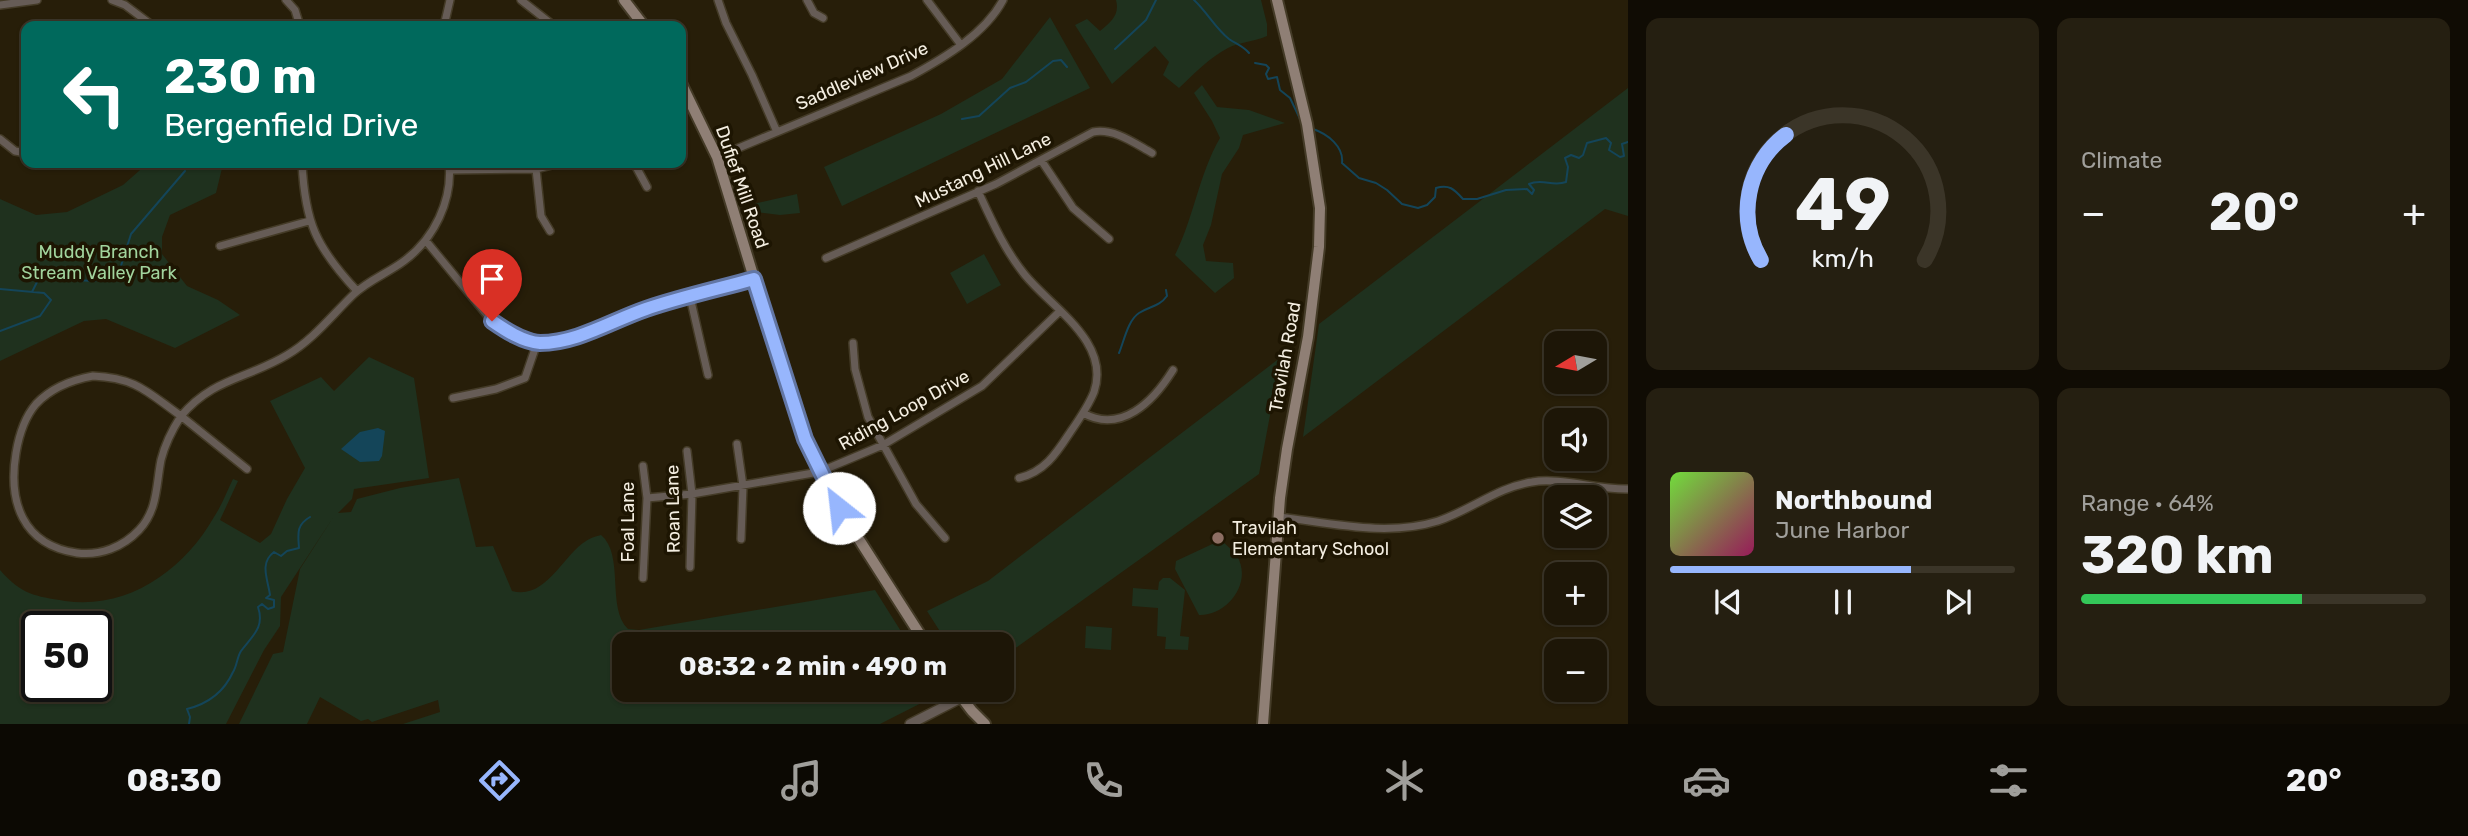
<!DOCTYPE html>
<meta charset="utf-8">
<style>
body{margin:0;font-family:Rubik,sans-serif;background:#251f11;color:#f1f3f6;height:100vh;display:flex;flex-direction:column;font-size:26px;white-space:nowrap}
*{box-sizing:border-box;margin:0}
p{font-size:23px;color:#a09f9b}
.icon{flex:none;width:38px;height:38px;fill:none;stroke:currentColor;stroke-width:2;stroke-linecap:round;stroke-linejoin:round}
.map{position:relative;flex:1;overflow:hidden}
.panel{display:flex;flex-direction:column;gap:18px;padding:18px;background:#100c04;width:840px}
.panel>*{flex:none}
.banner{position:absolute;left:21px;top:21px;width:665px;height:147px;border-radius:14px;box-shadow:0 2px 5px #0004,0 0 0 2px #3b3528;background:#00695c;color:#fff;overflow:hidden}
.needle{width:46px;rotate:260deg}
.controls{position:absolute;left:1544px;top:331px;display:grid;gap:14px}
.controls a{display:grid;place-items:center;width:63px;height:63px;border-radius:14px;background:#1d1607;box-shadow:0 2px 5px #0004,0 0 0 2px #3b3528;font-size:35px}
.speed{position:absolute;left:21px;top:611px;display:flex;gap:14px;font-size:35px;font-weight:700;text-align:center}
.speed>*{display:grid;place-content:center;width:91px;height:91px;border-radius:50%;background:#1d1607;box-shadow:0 2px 5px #0004,0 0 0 2px #3b3528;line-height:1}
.speed .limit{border:4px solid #111;border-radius:10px;background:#fff;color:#111}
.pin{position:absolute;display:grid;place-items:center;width:60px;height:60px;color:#fff;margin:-72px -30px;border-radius:50% 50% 50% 0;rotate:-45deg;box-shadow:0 0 7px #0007}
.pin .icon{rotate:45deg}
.me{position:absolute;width:77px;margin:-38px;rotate:331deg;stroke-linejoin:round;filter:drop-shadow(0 0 5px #0008)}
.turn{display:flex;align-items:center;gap:24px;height:147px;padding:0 28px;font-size:32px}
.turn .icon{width:91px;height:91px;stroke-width:2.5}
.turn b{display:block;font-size:49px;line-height:60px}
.big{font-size:52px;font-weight:700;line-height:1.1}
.panel .widget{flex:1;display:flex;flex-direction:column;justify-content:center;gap:10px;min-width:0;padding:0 24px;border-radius:14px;background:#251f11}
.panel .dial{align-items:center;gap:0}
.dial svg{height:182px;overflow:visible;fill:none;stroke:#3b3528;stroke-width:7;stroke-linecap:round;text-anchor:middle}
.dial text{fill:#f1f3f6;stroke:none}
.song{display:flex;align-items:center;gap:21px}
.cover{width:84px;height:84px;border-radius:10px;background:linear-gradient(135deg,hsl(100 70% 55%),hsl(330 70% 35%))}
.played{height:7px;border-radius:4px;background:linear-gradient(90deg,#97b6fd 70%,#3b3528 70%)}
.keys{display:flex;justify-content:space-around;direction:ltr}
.heat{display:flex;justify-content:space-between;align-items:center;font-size:38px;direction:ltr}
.charge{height:10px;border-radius:5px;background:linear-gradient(90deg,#34c759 64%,#3b3528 0)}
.panel .tiles{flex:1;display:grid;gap:18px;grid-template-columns:repeat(2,1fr)}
.trip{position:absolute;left:612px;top:632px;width:402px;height:70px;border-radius:14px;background:#1d1607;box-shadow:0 2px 5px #0004,0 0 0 2px #3b3528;font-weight:700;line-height:70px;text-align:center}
.menu{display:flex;height:112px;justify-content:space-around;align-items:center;background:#0c0903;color:#a09f9b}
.menu .icon{width:49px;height:49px}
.menu .on{color:#97b6fd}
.menu b{font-size:32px;color:#f1f3f6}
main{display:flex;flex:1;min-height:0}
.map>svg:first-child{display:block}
.green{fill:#1f311e;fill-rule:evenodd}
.water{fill:#144559}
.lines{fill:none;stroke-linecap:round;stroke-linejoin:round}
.stream{stroke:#144559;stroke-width:2}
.minor-casing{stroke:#443b27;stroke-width:10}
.tertiary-casing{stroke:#443b27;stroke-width:12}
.secondary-casing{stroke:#443b27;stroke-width:14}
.minor{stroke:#665c56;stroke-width:7}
.tertiary{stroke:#665c56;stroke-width:9}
.secondary{stroke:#8f7f75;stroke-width:10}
.route-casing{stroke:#6276a4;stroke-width:18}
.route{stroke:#97b6fd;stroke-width:12}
.education-dot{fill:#8d6e63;stroke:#1d1502;stroke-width:2.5}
.labels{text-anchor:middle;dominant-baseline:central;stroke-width:7;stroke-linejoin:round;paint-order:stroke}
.street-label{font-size:18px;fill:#f4eee1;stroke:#1d1502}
.park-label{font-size:18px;fill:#a1d49d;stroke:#1d1502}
.poi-label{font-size:18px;fill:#f4eee1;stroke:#1d1502;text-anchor:start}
</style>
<main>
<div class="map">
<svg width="1628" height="724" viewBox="0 0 1628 724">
<rect width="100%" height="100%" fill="#271e09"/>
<!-- green -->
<path class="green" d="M 1116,0 L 1261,0 L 1267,24 L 1267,36 C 1254,42 1239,42 1228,48 C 1209,58 1194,74 1179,88 L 1163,75 L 1169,62 L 1155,46 L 1112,84 L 1075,25 L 1087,19 L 1100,31 C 1111,22 1120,15 1116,0 Z
M 1050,17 L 1090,88 L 842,206 L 824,167 L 941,114 L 1002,79 Z
M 1202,85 L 1217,107 L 1249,110 L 1285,123 L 1243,135 L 1239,148 L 1222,174 L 1211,225 L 1203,245 L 1206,261 L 1233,263 L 1234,278 L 1215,293 L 1175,255 C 1194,217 1199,174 1220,138 L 1212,121 L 1194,93 Z
M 1628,88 L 1628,216 L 1605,209 L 1303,437 L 1319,324 Z
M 148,163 L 223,164 L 216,193 L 170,215 L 162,237 L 162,254 L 187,286 L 218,300 L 240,315 L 175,348 L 106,319 L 84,321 L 0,361 L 0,199 L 36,215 L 67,212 L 123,185 Z
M 797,194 L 800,213 L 780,215 L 755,212 L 753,204 Z
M 984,254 L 1001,285 L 967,304 L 950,273 Z
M 369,357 L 414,378 L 429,478 L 354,489 L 352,499 L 338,513 L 351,512 L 357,499 L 400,488 L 459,478 L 476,547 L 493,546 L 512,591 C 546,600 562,556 586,541 C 590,538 597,536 601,535 C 625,555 606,608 628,629 L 639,630 L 875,590 L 909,644 L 625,644 L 625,690 L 939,690 L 937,695 L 880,724 L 403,724 L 440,712 L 438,700 L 372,722 L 368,719 L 361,721 L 320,697 L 307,724 L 239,724 L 273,654 L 283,652 L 300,569 L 334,516 L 281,597 L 280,626 L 264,650 L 226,724 L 0,724 L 0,570 C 22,595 35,596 65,601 C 128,610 184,570 214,517 C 222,505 227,491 233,479 L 238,481 L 220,520 L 260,543 L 271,534 L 287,499 L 305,468 L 270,401 L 321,377 L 334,391 ZM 37,626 L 96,626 L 96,686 L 37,686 Z
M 1281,357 L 1259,474 L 1003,657 L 1003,644 L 948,644 L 927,611 L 988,581 Z
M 1221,540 C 1226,545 1233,550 1237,556 C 1253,583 1227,616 1199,615 L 1175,569 L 1176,561 Z
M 1163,578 L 1170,578 L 1185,590 L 1180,636 L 1189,637 L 1188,650 L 1165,649 L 1166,637 L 1157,636 L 1158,608 L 1132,606 L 1133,588 L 1158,590 L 1159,582 Z
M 1086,626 L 1112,628 L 1111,650 L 1085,648 Z"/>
<!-- water -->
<path class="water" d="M 378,428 L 385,431 L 382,456 L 379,461 L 360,462 L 341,449 L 360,432 Z"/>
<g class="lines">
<!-- stream -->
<path class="stream" d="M 1194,0 C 1207,12 1216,29 1229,39 C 1236,44 1243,46 1249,53
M 1115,49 L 1146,20 L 1156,0
M 1255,63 L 1266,65 L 1269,68 L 1266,74 L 1268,79 L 1277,77 L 1280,90 L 1290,98 L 1301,121
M 962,119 L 979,116 L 1010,88 L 1026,82 L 1053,61 L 1061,60 L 1067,67
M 1313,129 C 1328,134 1344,147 1342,163 L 1359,178 L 1376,183 L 1387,190 L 1402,204 L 1418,208 L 1427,205 L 1435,197 L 1436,188 C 1449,184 1454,189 1463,199 L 1477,199 L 1506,190 L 1527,189 L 1532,194 L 1534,190 L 1529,184 C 1542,178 1553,187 1566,182 L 1568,167 L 1565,158 L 1571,155 L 1579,158 L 1583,155 L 1587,143 L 1606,138 L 1611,143 L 1609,150 L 1620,157 L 1624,156 L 1622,144 L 1628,142
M 0,289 L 44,293 L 51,300 L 40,316 L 0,331
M 32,292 L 39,278 L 94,281 L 120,269 L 131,234 L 185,171
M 1119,353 C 1124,341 1128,320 1139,313 C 1150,306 1159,307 1167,296 L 1166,290
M 189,724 L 190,717 L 187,709 C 207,704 224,692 233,672 C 237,666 237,657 241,651 C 252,636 265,628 258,607 L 262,604 L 268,609 L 274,607 L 274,600 L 266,598 L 270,595 C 268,580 259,563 274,552 L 281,556 L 287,551 L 299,548 C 298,534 296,525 310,517"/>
<defs>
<path id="minor" d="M 112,0 L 125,5 L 153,26
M 286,0 L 295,10 L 300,26
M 521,0 L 554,26
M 718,0 L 726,23 L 752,75 L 777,132
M 807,0 L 814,13 L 823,18
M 927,0 L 961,45
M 0,5 L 37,0
M 444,26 L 450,0
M 0,139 L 15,151 L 26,153
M 717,157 L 911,76 C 944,58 985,34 1003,0
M 1041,160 L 1073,208 L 1109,239
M 302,163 C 305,223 316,247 357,291
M 634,163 L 647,187
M 536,169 L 541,216 L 550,231
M 450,170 L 536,169 L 560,163
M 978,191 C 992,221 1004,249 1025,275 C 1052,308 1111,342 1094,392 C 1088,407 1078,421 1069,434 C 1056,454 1044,472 1019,478
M 426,241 L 492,321 L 508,332 L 537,343 L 573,338 L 647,309 L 754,279
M 220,246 L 309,221
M 826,258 L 996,184 L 1093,132 C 1114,128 1134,143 1152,153
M 690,297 L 708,375
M 853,343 L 855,369 L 868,417 L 916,504 L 945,538
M 93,376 C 137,378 147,392 181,416 C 172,430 165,444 161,460 C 156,485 158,510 139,530 C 123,547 100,556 77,553 C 22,545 8,501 16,453 C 19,435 24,418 36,404 C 51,388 71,380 93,376 Z
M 453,398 L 496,389 L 525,378 L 537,343
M 1083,413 C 1121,434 1153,402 1173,370
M 737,444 L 743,486 L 741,539
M 687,451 L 692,494 L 690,567
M 643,466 L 647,498 L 643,578
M 247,469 L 181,416 C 213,378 247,379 287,355 C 313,340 333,314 354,294 C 369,280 388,273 404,261 C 434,239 453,200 449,163
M 647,498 L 692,494 L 819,472 L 883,445 L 982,386 L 1060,311
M 1279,517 C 1331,523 1387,537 1438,521 C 1471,510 1498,487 1532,482 C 1560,477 1598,490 1628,489"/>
<path id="tertiary" d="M 910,724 L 961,698"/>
<path id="secondary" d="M 624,0 L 644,26
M 681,83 L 717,157 L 793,406 L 812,456 L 839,508 L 926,644
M 956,690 L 972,711 L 985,724
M 1263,724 L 1280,498 L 1287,449 L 1308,337 L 1319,247 L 1320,208 L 1307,124 L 1277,0"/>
</defs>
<!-- minor casing -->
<use href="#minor" class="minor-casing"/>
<!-- tertiary casing -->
<use href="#tertiary" class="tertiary-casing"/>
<!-- secondary casing -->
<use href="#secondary" class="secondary-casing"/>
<!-- minor -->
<use href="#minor" class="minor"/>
<!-- tertiary -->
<use href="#tertiary" class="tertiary"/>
<!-- secondary -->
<use href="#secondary" class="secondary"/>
</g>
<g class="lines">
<defs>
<path id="route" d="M 492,321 C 505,330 523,342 540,343 C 577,343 611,321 646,309 C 681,297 718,289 754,279 L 805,439 L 839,508"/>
</defs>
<!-- route casing -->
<use href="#route" class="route-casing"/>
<!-- route -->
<use href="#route" class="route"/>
</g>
<!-- markers -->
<circle class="education-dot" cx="1218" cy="538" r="7"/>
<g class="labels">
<!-- street labels -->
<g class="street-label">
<text transform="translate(862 76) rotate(-24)">Saddleview Drive</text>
<text transform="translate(983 170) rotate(-26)">Mustang Hill Lane</text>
<text transform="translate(742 187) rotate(71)">Dufief Mill Road</text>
<text transform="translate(1285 357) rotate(-80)">Travilah Road</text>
<text transform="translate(904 410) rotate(-29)">Riding Loop Drive</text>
<text transform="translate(673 509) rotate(-91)">Roan Lane</text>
<text transform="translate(628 522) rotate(-90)">Foal Lane</text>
</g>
<!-- park labels -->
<g class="park-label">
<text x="99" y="252">Muddy Branch<tspan x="99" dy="21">Stream Valley Park</tspan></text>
</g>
<!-- poi labels -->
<g class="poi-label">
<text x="1232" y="528">Travilah<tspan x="1232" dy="21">Elementary School</tspan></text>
</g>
</g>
</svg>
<div class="controls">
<a><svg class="needle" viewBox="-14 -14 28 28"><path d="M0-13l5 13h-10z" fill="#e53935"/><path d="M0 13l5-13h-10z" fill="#a09f9b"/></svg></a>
<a><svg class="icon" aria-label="sound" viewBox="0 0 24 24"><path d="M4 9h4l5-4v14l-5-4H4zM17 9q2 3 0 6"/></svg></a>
<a><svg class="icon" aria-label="layers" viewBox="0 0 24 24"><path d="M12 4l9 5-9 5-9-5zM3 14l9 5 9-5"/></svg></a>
<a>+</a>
<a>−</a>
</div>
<div class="speed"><div class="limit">50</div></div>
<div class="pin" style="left:492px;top:321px;background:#d93025"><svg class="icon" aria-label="arrive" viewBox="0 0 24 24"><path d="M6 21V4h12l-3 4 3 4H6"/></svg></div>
<svg class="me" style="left:839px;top:508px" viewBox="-20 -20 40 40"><circle r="19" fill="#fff"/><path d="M0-13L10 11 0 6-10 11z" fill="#97b6fd"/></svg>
<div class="trip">08:32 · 2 min · 490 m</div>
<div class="banner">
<div class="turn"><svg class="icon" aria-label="left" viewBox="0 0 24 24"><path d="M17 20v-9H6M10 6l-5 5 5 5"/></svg><div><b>230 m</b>Bergenfield Drive</div></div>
</div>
</div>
<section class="panel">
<div class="tiles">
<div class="widget dial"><svg viewBox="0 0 100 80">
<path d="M14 69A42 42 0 1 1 86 69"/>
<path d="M14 69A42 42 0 0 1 25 14" stroke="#97b6fd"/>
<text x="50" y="56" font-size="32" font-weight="700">49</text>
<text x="50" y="72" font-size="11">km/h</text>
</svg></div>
<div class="widget"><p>Climate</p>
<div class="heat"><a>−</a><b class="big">20°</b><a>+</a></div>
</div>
<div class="widget">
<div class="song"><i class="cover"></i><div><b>Northbound</b><p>June Harbor</p></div></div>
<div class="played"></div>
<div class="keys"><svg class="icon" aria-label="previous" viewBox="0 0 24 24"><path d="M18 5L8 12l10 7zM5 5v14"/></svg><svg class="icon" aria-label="pause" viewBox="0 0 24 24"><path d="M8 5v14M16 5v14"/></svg><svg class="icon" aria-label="next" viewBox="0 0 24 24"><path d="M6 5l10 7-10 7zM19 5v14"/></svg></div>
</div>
<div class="widget"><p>Range · 64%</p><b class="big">320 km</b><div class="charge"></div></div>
</div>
</section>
</main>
<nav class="menu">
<b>08:30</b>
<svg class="icon on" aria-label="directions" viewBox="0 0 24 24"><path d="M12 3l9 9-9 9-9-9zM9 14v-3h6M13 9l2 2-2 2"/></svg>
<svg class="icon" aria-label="music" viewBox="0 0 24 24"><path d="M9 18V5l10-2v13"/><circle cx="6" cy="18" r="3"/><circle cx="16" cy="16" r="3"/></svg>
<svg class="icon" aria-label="phone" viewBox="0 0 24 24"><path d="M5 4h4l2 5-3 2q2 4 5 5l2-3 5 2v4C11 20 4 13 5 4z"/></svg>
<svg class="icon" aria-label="climate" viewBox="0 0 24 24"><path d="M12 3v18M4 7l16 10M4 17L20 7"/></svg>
<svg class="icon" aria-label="car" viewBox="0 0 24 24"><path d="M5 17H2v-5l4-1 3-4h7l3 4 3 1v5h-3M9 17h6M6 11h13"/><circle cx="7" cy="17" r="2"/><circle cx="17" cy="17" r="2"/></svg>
<svg class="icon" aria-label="filters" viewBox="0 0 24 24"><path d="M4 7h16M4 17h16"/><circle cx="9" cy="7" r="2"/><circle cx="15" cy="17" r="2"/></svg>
<b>20°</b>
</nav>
